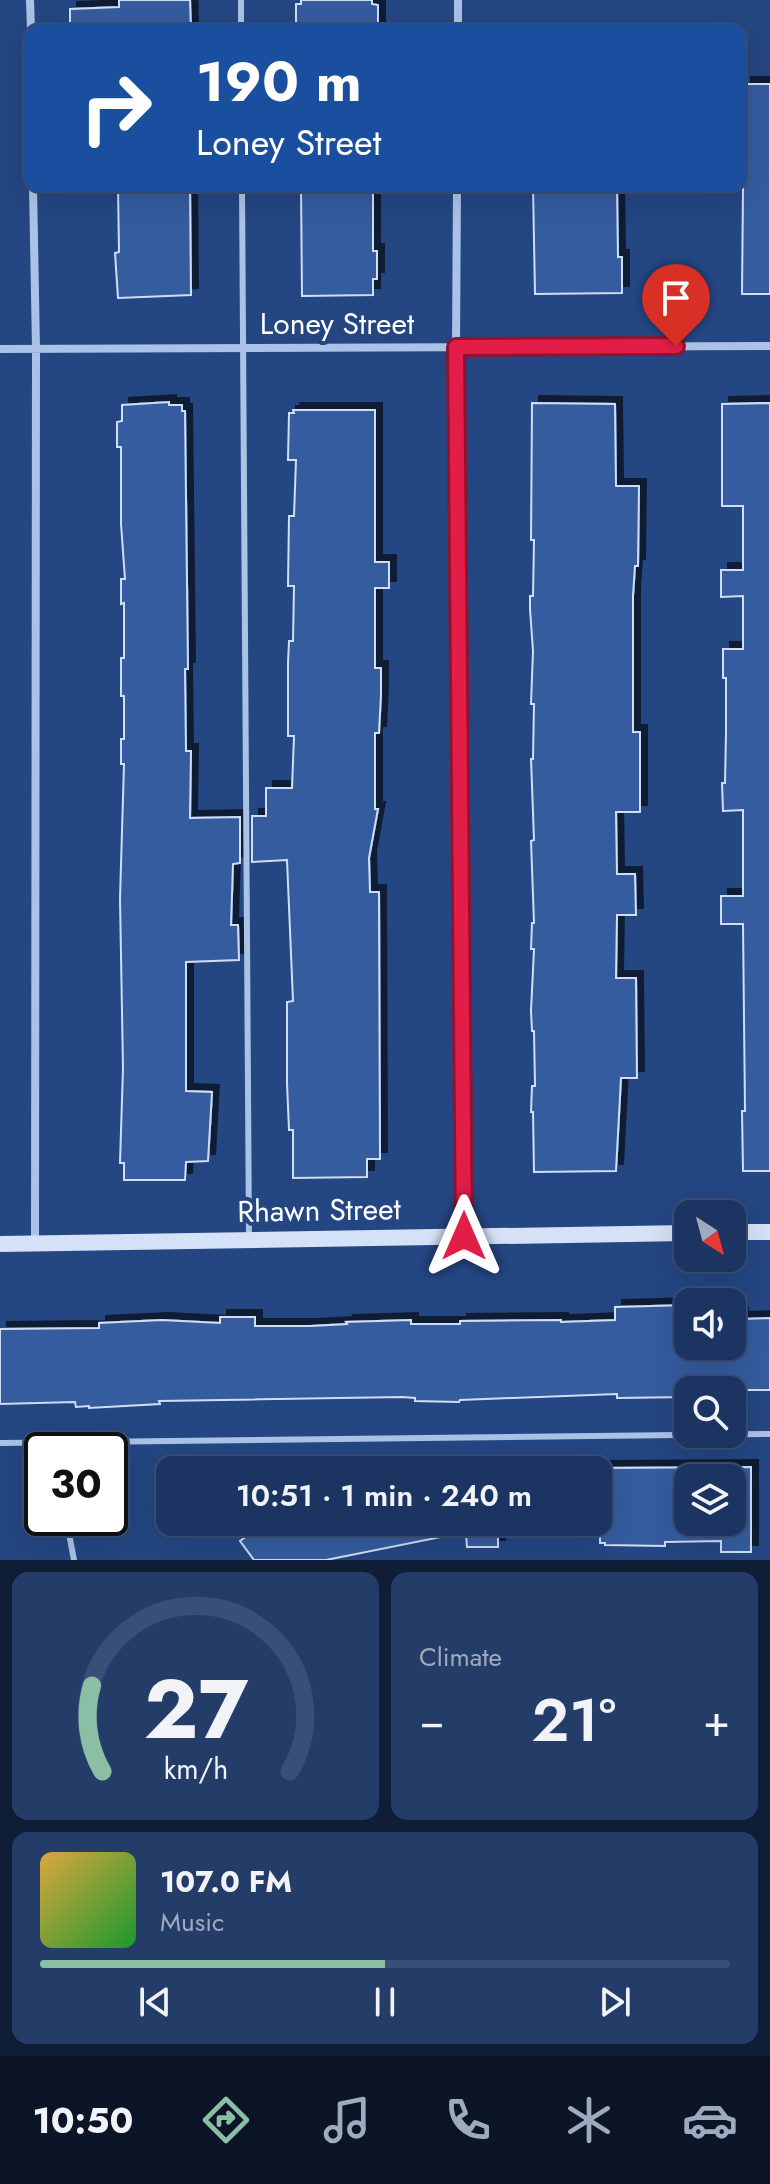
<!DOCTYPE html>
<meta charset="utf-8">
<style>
body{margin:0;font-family:Jost,sans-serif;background:#243c68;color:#f1f3f6;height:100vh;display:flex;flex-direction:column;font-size:30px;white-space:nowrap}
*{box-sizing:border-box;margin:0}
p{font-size:26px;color:#a0aabe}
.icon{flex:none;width:44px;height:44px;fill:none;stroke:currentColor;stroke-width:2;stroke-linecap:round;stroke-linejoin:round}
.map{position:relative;height:1560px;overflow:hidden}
.sheet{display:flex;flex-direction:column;gap:12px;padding:12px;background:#0f1d36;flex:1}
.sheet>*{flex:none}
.hud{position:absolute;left:24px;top:24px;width:722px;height:168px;border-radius:16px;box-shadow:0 8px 32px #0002,0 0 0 2px #394f77;background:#1a4fa0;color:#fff;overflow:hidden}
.needle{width:52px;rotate:144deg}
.fabs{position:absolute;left:674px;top:1200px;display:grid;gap:16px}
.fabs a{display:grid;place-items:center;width:72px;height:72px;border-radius:16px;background:#1b3462;box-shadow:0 8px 32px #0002,0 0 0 2px #394f77;font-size:40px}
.speed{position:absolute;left:24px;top:1432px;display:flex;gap:16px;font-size:40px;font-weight:700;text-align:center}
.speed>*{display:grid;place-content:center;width:104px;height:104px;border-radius:50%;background:#1b3462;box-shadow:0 8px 32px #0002,0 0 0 2px #394f77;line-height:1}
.speed .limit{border:4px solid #111;border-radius:12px;background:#fff;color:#111}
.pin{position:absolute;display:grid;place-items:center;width:68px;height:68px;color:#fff;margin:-82px -34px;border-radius:50% 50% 50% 0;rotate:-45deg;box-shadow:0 0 8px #0007}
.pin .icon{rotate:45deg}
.me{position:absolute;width:88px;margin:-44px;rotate:0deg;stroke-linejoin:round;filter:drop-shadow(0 0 6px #0008)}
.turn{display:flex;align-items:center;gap:28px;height:168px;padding:0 40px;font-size:36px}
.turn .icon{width:104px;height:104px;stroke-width:2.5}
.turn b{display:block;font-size:56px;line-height:68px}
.big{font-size:60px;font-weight:600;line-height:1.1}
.sheet .card{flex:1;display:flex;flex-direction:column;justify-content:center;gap:12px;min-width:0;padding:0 28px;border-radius:16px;background:#243c68}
.sheet .dial{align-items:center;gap:0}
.dial svg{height:208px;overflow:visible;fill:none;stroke:#394f77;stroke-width:7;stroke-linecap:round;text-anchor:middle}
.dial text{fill:#f1f3f6;stroke:none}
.song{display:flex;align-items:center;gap:24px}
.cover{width:96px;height:96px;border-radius:12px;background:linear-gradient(135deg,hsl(40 70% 55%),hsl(130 70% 35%))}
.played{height:8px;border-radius:4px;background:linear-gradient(90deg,#8abfa5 50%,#394f77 50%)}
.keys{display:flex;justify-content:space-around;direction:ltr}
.heat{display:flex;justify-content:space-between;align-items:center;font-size:44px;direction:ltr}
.sheet .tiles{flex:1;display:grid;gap:12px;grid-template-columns:1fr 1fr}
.card:last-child{grid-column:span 2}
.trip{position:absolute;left:156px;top:1456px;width:456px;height:80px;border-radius:16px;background:#1b3462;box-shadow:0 8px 32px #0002,0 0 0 2px #394f77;font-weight:600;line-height:80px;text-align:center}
.tabs{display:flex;height:128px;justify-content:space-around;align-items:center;background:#0b1527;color:#a0aabe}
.tabs .icon{width:56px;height:56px}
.tabs .active{color:#8abfa5}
.tabs b{font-size:36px;color:#f1f3f6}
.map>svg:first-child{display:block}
.building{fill:#345c9f;stroke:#cfdef6;stroke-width:2;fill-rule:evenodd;filter:url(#shadow)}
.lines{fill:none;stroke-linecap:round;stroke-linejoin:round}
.lane{stroke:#abc2e7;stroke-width:6}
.street{stroke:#abc2e7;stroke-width:8}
.secondary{stroke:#d5e1f6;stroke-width:16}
.route-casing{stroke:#92132f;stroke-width:20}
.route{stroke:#e11d48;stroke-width:14}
.labels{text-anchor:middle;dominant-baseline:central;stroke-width:8;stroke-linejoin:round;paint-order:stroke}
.street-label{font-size:30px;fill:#fff;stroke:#244682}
</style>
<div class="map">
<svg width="770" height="1560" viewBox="0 0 770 1560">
<defs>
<filter id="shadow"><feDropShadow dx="7" dy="-7" stdDeviation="0" flood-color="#0009"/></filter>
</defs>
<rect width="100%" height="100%" fill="#244682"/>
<!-- building -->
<path class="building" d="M 119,0 L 190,0 L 191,30 L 70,30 L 70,9 L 119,7 Z
M 301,0 L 372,0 L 372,4 L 378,5 L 378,30 L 296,29 L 296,4 L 301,4 Z
M 744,84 L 770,84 L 770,294 L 742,294 Z
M 118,186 L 190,186 L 191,295 L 118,298 L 115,253 L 119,252 Z
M 301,186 L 373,186 L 373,251 L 377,251 L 377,279 L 373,279 L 373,295 L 302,296 Z
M 533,186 L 617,186 L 618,257 L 622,257 L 622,293 L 535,294 Z
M 169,402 L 169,405 L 182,405 L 182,411 L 185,411 L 188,669 L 185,669 L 186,751 L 191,751 L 190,818 L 240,817 L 240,863 L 233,864 L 231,925 L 238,925 L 239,960 L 186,962 L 186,1091 L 212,1092 L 208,1161 L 186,1162 L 185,1180 L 124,1180 L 124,1163 L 120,1163 L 123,1068 L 120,899 L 124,764 L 121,764 L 121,739 L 124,739 L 124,696 L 121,696 L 121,658 L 124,658 L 124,603 L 121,604 L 121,579 L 125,579 L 121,524 L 121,447 L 117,447 L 117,422 L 122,421 L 122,405 Z
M 532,403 L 615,404 L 616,486 L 639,486 L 638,566 L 635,566 L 633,596 L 633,732 L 640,732 L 640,812 L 616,812 L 617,874 L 635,874 L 636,915 L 617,915 L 616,978 L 636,978 L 637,1078 L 621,1078 L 616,1171 L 534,1172 L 533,1112 L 531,1112 L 532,1086 L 535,1086 L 534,1031 L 532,1031 L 531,1011 L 534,949 L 531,949 L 532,923 L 534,923 L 531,841 L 534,840 L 531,759 L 533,759 L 534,704 L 531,704 L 533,651 L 530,609 L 530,596 L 533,596 L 534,540 L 531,540 Z
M 770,403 L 770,1171 L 743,1171 L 742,1111 L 745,1111 L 743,924 L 721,924 L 721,896 L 743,896 L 743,810 L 723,811 L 722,783 L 725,783 L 726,732 L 726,678 L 723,678 L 723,649 L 743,649 L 743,596 L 721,597 L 721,570 L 743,570 L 743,506 L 722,506 L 722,404 Z
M 293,410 L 375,410 L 375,562 L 389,562 L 389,588 L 375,588 L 375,668 L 381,668 L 381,694 L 379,733 L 375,733 L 375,809 L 378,809 L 369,858 L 370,892 L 379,892 L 380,1159 L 367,1159 L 367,1177 L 293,1178 L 293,1130 L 289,1130 L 287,1083 L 287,1002 L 293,1001 L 287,860 L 252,862 L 252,816 L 266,816 L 266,788 L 292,788 L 294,736 L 288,736 L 288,663 L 289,641 L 293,641 L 294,586 L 288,586 L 289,516 L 294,516 L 296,460 L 288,460 L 289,413 L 294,413 Z
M 688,1305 L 688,1346 L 732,1346 L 732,1314 L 741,1314 L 741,1319 L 770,1318 L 770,1390 L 744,1390 L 739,1393 L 739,1396 L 732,1396 L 732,1390 L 688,1390 L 688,1397 L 617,1398 L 617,1394 L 460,1400 L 459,1402 L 415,1401 L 415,1398 L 402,1397 L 159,1401 L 160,1404 L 89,1408 L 89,1406 L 76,1407 L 75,1402 L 0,1404 L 0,1329 L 99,1328 L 99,1323 L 162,1320 L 220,1323 L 220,1317 L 255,1317 L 255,1326 L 311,1326 L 347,1324 L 346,1322 L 411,1320 L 411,1324 L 460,1324 L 460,1321 L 561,1320 L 561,1322 L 615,1320 L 615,1307 Z
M 751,1467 L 751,1552 L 721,1552 L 721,1541 L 665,1542 L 665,1546 L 605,1545 L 605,1543 L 600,1543 L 600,1468 ZM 688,1478 L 732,1478 L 732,1522 L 688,1522 Z
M 267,1522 L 455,1522 L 456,1534 L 326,1560 L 254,1560 L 240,1541 Z
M 465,1522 L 498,1522 L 498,1547 L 467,1547 Z"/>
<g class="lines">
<!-- lane -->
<path class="lane" d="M 241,0 L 241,30
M 242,186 L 249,1238
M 0,1443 L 770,1434
M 66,1518 L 74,1560"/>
<!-- street -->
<path class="street" d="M 30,0 L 31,30
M 458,30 L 458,0
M 33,186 L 36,349 L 35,1243
M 457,186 L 456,347 L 464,1236
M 0,349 L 770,346"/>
<!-- secondary -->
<path class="secondary" d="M 732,1232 L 770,1232
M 0,1244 L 688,1233"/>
</g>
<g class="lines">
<defs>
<path id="route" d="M 464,1236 L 456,347 L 676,346"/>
</defs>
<!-- route casing -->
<use href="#route" class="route-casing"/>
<!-- route -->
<use href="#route" class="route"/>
</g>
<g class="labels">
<!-- street labels -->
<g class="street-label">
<text x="337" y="323">Loney Street</text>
<text transform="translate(319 1210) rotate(-1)">Rhawn Street</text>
</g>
</g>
</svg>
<div class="fabs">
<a><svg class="needle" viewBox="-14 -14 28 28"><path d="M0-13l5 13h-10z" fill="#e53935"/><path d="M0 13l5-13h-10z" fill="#a0aabe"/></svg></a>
<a><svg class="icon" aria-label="sound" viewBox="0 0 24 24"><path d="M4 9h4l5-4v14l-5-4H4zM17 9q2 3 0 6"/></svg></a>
<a><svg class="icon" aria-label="search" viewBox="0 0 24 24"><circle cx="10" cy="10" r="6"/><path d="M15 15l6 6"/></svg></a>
<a><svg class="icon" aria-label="layers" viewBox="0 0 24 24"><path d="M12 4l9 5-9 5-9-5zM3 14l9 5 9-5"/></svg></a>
</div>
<div class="speed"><div class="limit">30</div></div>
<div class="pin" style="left:676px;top:346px;background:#d93025"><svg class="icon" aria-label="arrive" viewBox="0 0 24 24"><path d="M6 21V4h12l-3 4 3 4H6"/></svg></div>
<svg class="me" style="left:464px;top:1236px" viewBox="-20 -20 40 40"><path d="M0-17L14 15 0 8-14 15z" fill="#e11d48" stroke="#fff" stroke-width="4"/></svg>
<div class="trip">10:51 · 1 min · 240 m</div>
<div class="hud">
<div class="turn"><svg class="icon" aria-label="right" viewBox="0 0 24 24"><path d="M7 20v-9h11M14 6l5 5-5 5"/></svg><div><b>190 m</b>Loney Street</div></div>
</div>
</div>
<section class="sheet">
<div class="tiles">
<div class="card dial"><svg viewBox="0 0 100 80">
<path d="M14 69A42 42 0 1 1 86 69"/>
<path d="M14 69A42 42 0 0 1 10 36" stroke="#8abfa5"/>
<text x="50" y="56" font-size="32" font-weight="700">27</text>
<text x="50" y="72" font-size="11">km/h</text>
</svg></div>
<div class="card"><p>Climate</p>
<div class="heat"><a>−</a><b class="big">21°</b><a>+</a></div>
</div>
<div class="card">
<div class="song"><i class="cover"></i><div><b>107.0 FM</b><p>Music</p></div></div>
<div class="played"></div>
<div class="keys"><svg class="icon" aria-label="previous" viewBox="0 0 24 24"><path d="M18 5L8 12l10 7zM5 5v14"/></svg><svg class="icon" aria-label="pause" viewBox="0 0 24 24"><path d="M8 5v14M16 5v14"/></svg><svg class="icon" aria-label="next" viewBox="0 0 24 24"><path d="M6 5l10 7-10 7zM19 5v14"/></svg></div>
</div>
</div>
</section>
<nav class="tabs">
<b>10:50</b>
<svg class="icon active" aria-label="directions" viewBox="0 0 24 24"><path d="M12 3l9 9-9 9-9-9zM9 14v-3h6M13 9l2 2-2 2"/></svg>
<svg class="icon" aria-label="music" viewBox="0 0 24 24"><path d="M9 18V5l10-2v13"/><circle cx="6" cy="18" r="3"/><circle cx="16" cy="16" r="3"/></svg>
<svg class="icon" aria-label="phone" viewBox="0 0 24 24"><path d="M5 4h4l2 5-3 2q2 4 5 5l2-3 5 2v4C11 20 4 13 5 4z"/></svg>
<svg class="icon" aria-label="climate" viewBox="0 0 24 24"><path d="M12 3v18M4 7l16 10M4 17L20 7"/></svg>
<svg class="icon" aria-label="car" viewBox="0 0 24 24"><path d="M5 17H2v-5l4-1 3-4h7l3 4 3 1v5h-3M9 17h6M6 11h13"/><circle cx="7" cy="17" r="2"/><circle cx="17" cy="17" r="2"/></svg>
</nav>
